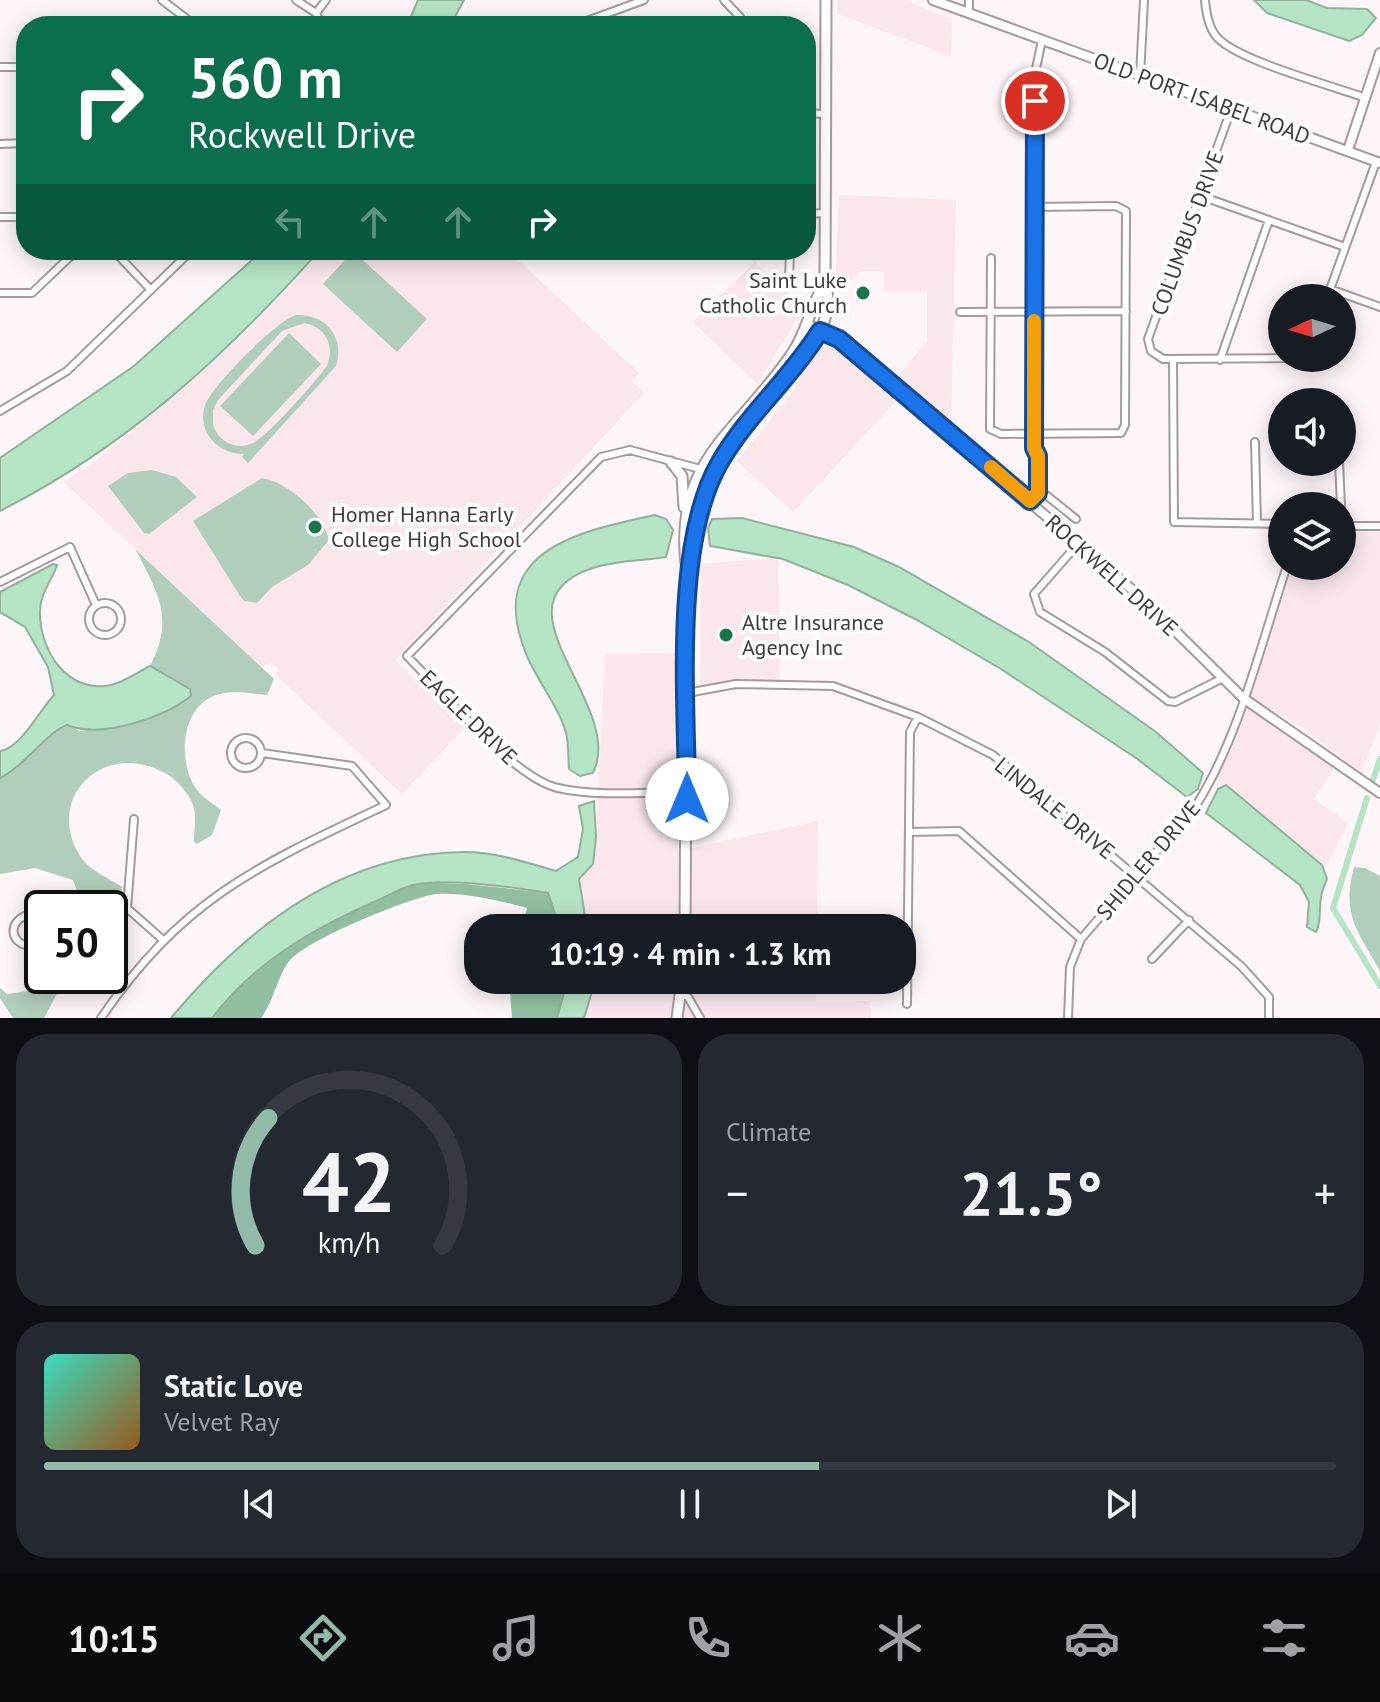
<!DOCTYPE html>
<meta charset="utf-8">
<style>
body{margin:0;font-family:"PT Sans",sans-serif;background:#242831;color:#f1f3f6;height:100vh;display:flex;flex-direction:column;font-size:30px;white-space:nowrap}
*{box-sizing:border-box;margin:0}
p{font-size:26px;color:#9ea1a6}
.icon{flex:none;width:44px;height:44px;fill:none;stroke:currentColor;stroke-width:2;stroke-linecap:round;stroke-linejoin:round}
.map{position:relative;height:1018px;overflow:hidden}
.details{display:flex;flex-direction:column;gap:16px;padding:16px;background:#0d0f14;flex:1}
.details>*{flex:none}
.hud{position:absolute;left:16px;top:16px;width:800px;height:244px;border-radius:32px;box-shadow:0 4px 20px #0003;background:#0b6e4f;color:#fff;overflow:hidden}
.needle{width:52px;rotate:266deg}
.fabs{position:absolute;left:1268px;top:284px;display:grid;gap:16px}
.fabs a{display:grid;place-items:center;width:88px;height:88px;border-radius:50%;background:#171b24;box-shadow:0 4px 20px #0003;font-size:40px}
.speed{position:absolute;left:24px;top:890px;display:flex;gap:16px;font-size:40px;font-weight:700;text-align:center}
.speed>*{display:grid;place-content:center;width:104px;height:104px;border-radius:50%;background:#171b24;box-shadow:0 4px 20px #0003;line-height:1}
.speed .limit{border:4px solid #111;border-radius:12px;background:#fff;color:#111}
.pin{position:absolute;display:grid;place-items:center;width:68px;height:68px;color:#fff;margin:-34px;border:4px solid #fff;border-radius:50%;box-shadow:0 2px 8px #0007}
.me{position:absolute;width:88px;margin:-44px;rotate:0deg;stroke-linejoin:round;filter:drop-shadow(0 0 6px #0008)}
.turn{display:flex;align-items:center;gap:28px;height:168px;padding:0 40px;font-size:36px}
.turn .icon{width:104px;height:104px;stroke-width:2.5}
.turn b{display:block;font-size:56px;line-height:68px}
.lanes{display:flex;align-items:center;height:76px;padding:0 40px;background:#0003;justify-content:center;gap:40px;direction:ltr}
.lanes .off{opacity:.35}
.big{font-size:60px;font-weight:700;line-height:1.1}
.details .tile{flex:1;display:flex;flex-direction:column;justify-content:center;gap:12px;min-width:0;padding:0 28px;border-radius:32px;background:#242831}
.details .dial{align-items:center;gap:0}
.dial svg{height:208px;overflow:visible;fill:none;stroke:#363941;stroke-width:7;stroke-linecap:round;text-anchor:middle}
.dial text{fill:#f1f3f6;stroke:none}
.song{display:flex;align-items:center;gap:24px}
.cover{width:96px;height:96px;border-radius:12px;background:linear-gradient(135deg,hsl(170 70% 55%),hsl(30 70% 35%))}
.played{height:8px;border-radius:4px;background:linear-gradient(90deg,#91baa8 60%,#363941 60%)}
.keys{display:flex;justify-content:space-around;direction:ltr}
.heat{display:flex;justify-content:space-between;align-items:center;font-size:44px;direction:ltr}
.details .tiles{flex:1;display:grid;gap:16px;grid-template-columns:1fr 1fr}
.tile:last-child{grid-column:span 2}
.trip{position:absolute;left:464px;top:914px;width:452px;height:80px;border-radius:32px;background:#171b24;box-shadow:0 4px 20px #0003;font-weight:700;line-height:80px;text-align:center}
.dock{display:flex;height:128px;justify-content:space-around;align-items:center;background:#090b0e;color:#9ea1a6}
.dock .icon{width:56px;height:56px}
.dock .active{color:#91baa8}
.dock b{font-size:36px;color:#f1f3f6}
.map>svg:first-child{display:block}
.built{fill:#f9e7ec}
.green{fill:#b1cdbb;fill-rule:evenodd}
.forest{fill:#92bfa2}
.water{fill:#b6e4c6;stroke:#92b19c;stroke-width:2}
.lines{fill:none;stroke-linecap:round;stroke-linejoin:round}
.canal{stroke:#b6e4c6;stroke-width:6}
.minor-casing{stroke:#a79a9d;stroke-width:10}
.tertiary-casing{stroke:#a79a9d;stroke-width:12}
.secondary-casing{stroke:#a79a9d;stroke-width:13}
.minor{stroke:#fff;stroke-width:6}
.tertiary{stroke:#fff;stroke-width:8}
.secondary{stroke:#fff;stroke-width:9}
.route-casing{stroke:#114b97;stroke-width:20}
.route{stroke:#1a73e8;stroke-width:14}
.slow{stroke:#f59e0b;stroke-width:14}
.poi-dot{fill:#1b7448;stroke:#fff;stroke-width:3}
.labels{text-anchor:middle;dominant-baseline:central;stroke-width:8;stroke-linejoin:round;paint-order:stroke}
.street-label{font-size:22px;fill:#3f3a3b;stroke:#fff}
.poi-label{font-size:22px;fill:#3f3a3b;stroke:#fff;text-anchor:start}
</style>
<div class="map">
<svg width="1380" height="1018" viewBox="0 0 1380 1018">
<rect width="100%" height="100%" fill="#fdf5f7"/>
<!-- built -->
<path class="built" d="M 838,0 L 904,0 L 952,19 L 951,56 L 837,14 Z
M 806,119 L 815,119 L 813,197 L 806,192 Z
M 839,195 L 956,200 L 951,422 L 898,376 L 927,341 L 927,291 L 884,291 L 884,271 L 861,271 L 838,292 L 835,290 Z
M 322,250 L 507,250 L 639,373 L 632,381 L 644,393 L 395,660 L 465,727 L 402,794 L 275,674 L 279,670 L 272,663 L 261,667 L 64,482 L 103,455 L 182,390 L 274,303 Z
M 755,262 L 805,306 L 757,384 L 693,322 Z
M 829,342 L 840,346 L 898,399 L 793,512 L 737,461 L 788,399 L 814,356 Z
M 1342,532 L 1380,532 L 1380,724 L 1361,772 L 1303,728 L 1248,695 L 1293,566 L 1342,566 Z
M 778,558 L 780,679 L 700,686 L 701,564 Z
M 679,653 L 678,851 L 818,821 L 817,928 L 587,928 L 583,890 L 579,879 L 592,864 L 596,837 L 605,654 Z
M 1248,706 L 1334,768 L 1314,799 L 1348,823 L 1324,869 L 1217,779 L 1240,715 Z
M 590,980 L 816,980 L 816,1002 L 870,1001 L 871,1018 L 584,1018 L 591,995 Z"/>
<!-- green -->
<path class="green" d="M 353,251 L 427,319 L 397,352 L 323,284 Z
M 296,315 C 326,314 345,337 336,366 L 248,463 L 242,457 L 244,454 C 217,454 195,430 206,403 C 215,383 276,321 296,315 ZM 304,323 C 326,327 335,345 327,366 C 315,382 269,435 253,443 C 236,451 219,442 213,425 L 213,410 L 218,400 L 282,331 Z
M 289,333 L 321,364 L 253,436 L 220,406 Z
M 152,470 L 176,477 L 197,497 L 149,534 L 144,533 L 108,486 L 128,473 Z
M 262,478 C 289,483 322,512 329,540 L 308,565 L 272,587 L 257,603 L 244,601 L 240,596 L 193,521 Z
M 136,550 L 274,679 L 267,695 C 249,693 223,688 206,700 C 180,718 179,766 197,790 C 203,798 214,804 221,810 L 212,835 L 197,844 L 194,842 C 194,831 197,815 193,805 C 189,793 176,779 165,773 C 101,738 42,801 82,859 C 90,870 110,879 122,887 L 121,897 L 111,907 L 83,908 L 73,880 L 35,868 L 0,874 L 0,778 C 27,764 45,733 67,725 L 80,731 L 118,726 L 158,670 L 150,666 C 175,618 158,594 136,550 Z
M 1354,867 L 1365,868 L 1380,876 L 1380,971 C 1358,931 1341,915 1354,867 Z
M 61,986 L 44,1018 L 13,1018 L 0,998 L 0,988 L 7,994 Z"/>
<!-- forest -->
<path class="forest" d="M 466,884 L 548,893 L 560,928 L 522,928 L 527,908 C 503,901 454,890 430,895 C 398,903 314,937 291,959 C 279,971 274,1001 261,1018 L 212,1018 C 261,955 335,910 411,886 C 427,881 449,884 466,884 Z
M 509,980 L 564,980 L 564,993 L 557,1018 L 512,1018 Z"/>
<!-- water -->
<path class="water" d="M 418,0 L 464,0 L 450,26 L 407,26 Z
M 1254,0 L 1306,0 L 1327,8 L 1367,9 L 1376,18 L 1362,35 L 1349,41 L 1267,13 Z
M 263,250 L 320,250 C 225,356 128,446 0,511 L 0,458 L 134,366 Z
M 655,515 L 666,519 L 673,530 L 666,557 C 642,561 617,560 593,568 C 485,603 627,705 593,773 L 580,776 L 569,769 C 568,758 569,744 566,733 C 560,709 537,680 527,656 C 483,552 575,532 655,515 Z
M 742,518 L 854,547 L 899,567 L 1029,642 L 1156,732 L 1203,773 L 1198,789 L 1187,797 L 1136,758 L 1001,669 L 917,620 L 848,585 L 783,559 L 710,546 L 708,528 L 712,519 Z
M 53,564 L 57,565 C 52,581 40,593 40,611 C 39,650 67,694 111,685 C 124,682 138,672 150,666 L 190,689 L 191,696 C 164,718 100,739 67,725 C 46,733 27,764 0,778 L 0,751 C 21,748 39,711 54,695 L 48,667 L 25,627 L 0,612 L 0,592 Z
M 1226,785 L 1322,865 L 1327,879 C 1315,903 1324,917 1316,932 L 1307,927 L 1309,902 L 1300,885 L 1206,813 L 1218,789 Z
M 594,801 L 596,837 L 593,864 L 579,879 L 587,928 L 560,928 L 548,893 C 512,887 448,877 413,885 C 400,888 386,897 374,902 C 311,930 255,962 212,1018 L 171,1018 C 247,927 343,852 466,852 C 496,852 528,863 556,871 L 578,857 L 583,829 L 579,806 Z
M 564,980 L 590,980 L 591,995 L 584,1018 L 557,1018 L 564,993 Z"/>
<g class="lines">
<!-- canal -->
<path class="canal" d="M 1373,780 L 1380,759
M 1367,798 L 1333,908 L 1380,986"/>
<defs>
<path id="minor" d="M 162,0 L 196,26
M 296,0 L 316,13 L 322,26
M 724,0 L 740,17 L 742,26
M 1205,0 C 1206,12 1208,26 1216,36 C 1234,60 1334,86 1366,98
M 969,12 L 969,0
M 316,13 L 326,0
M 573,26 L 644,0
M 1042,40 L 1034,78 L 1033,482 L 1038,493 L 1046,495 L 1076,519
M 0,67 L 26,67
M 1140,76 L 1144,0
M 1232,107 L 1148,339 L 1151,351 L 1163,359 L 1302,358
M 806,113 L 825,114
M 0,144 L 26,143
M 1201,196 L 1345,247
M 806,214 L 825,213
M 0,217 L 26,217
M 113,250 L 151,290
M 991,258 L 990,429 L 1001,434 L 1121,433 L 1125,425 L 1126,211 L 1116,206 L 1033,207
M 789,278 L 790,253
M 1330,289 L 1380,307
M 0,293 L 32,293 L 77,250
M 1327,298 L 1376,162
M 960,312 L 1126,311
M 1173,359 L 1174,522 L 1282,524
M 1220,360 L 1269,220
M 0,411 L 67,371 L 192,250
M 1255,442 L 1257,523
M 1339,462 L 1341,506
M 1030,501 L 1038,493 L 1035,451
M 1342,526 L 1380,526
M 1077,545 L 1034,594 L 1040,612 L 1105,652 L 1168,701 L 1175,702 L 1221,679
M 0,582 L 70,547 L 96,605
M89 619a16 16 0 1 1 32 0a16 16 0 1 1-32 0Z
M 687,693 L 736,684 L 833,686 L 918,717 L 993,755 L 1241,966 L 1269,997 L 1269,1018
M231 753a15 15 0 1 1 30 0a15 15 0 1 1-30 0Z
M 687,792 C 645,792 598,797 558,788 C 513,778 441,690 407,656 L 601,457 L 630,450 L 715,473
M 910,832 L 959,831 L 1081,939
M 127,908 L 134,819
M 127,908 L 163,940
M 110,914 L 127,908
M 42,925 L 37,918 L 27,915 C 7,922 10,945 31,946 L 42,937
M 1152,959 L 1189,920
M 680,994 L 688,997 L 700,1018
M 907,1004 L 910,732 L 918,717
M 101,1018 C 183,898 259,865 386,805 L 352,766 L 262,753
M 1068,1018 L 1070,967 L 1081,939 L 1195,807 C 1239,739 1261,643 1287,566"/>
<path id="tertiary" d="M 933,0 L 1380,163
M 1348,150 L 1380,53
M 809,325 L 839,339 L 1143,599 L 1243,698 L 1380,793"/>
<path id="secondary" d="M 671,462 L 682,476 L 684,507
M 689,565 C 698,530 702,496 719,464 C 745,416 846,343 825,283 L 826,0
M 685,928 L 687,572 C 671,461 736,435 791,355 C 807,333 810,305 825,283
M 677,1018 L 682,980"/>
</defs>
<!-- minor casing -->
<use href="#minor" class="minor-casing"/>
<!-- tertiary casing -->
<use href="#tertiary" class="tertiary-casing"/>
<!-- secondary casing -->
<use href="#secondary" class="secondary-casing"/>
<!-- minor -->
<use href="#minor" class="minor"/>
<!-- tertiary -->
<use href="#tertiary" class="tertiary"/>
<!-- secondary -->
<use href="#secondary" class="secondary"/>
</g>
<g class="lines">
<defs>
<path id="route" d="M 687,799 C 687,703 672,544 720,462 C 747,415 791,378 820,331 L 839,339 L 1030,501 L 1038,493 L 1038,456 L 1034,448 L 1035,101"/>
</defs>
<!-- route casing -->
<use href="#route" class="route-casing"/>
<!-- route -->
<use href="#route" class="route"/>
<!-- slow -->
<path class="slow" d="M 991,467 L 1030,501 L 1038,493 L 1038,456 L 1034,448 L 1034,321"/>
</g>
<!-- markers -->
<g class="poi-dot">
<circle cx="863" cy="293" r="8"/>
<circle cx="315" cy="527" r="8"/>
<circle cx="726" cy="635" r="8"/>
</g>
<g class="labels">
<!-- street labels -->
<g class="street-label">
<text transform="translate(1202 98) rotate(20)">OLD PORT ISABEL ROAD</text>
<text transform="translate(1187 233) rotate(-70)">COLUMBUS DRIVE</text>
<text transform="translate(1112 575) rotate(42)">ROCKWELL DRIVE</text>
<text transform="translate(469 717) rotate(44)">EAGLE DRIVE</text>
<text transform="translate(1055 808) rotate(39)">LINDALE DRIVE</text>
<text transform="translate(1148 860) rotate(-50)">SHIDLER DRIVE</text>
</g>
<!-- poi labels -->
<g class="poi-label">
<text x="847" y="280" text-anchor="end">Saint Luke<tspan x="847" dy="25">Catholic Church</tspan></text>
<text x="331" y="514">Homer Hanna Early<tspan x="331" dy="25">College High School</tspan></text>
<text x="742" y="622">Altre Insurance<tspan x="742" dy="25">Agency Inc</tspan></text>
</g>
</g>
</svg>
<div class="fabs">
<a><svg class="needle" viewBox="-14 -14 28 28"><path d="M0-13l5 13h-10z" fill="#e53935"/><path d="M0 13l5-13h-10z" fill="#9ea1a6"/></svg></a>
<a><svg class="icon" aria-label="sound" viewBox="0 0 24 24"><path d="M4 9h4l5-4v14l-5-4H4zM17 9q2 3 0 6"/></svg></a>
<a><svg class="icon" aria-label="layers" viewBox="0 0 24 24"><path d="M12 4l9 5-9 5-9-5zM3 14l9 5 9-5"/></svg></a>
</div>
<div class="speed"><div class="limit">50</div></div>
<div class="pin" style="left:1035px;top:101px;background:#d93025"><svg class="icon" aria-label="arrive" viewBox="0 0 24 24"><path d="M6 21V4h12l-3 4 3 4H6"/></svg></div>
<svg class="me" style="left:687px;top:799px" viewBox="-20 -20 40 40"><circle r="19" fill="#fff"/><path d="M0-13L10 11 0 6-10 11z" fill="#1a73e8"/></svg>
<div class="trip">10:19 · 4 min · 1.3 km</div>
<div class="hud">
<div class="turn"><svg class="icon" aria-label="right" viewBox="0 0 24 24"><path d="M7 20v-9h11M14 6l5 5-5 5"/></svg><div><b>560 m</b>Rockwell Drive</div></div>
<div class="lanes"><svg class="icon off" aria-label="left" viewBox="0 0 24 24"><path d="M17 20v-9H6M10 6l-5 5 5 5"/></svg><svg class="icon off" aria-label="ahead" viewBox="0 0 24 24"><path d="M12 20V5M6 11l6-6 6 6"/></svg><svg class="icon off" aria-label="ahead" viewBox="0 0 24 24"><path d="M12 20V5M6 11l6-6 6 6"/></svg><svg class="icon" aria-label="right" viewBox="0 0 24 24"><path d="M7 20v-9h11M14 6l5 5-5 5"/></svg></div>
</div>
</div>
<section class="details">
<div class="tiles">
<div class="tile dial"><svg viewBox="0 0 100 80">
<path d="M14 69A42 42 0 1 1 86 69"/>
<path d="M14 69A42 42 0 0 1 19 20" stroke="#91baa8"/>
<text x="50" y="56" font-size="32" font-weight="700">42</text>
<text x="50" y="72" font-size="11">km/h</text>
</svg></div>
<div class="tile"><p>Climate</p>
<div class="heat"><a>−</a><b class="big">21.5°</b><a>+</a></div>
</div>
<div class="tile">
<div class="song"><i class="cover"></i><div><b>Static Love</b><p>Velvet Ray</p></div></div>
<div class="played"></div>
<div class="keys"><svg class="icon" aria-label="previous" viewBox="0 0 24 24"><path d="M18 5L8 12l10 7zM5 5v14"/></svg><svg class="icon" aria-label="pause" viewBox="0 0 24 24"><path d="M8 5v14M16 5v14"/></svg><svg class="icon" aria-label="next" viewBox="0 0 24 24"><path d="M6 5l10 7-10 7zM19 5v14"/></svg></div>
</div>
</div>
</section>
<nav class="dock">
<b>10:15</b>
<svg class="icon active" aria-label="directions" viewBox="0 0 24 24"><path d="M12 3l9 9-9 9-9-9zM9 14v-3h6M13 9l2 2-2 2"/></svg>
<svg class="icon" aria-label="music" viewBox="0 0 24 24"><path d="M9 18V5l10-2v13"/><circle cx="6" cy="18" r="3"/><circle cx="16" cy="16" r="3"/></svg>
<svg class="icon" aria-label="phone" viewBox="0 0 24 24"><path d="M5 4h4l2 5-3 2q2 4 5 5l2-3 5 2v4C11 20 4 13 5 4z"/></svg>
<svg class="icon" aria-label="climate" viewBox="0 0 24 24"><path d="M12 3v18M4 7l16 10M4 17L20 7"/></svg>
<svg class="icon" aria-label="car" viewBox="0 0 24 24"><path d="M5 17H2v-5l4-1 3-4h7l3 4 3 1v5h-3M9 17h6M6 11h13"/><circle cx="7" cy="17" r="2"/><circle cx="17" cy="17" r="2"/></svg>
<svg class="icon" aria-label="filters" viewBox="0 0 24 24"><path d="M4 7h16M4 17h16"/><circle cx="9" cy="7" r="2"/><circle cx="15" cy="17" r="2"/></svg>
</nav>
